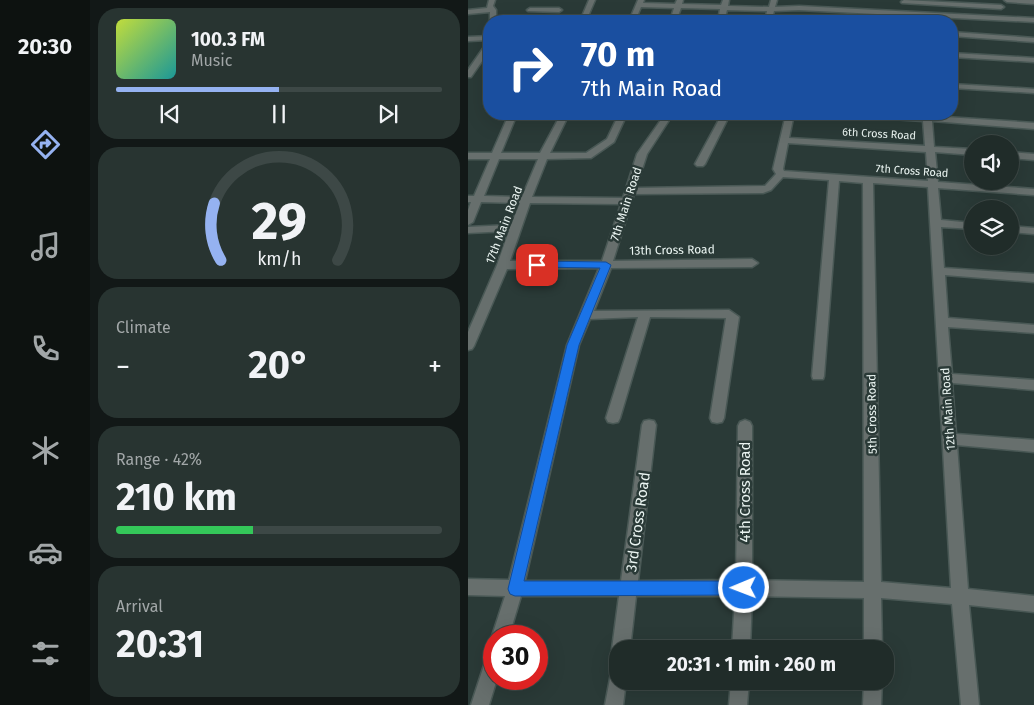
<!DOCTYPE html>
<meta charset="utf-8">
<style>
body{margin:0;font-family:"Fira Sans",sans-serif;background:#283431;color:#f1f3f6;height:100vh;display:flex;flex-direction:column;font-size:19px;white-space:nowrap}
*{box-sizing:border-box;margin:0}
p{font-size:16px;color:#a2a7a8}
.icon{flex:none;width:28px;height:28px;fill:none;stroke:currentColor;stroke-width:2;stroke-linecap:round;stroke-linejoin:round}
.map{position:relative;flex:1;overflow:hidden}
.drawer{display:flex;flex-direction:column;gap:8px;padding:8px;background:#121817;width:378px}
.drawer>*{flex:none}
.top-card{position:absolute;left:15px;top:15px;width:475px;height:105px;border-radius:20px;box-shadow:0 5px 20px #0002,0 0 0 1px #3d4846;background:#1a4fa0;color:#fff;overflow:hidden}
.tools{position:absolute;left:496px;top:135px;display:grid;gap:10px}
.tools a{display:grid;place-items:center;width:55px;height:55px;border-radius:50%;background:#202c29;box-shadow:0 5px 20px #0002,0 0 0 1px #3d4846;font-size:25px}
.speed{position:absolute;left:15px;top:625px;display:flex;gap:10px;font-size:25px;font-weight:700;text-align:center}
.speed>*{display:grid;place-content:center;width:65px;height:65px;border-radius:50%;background:#202c29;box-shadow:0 5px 20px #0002,0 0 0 1px #3d4846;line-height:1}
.speed .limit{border:8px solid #d22;background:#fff;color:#111}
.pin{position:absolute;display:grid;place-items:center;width:42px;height:42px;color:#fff;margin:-21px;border-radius:10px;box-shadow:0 2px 8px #0006}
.me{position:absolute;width:55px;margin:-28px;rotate:269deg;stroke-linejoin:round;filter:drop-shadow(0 0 4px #0008)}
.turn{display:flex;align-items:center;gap:18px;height:105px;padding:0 15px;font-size:22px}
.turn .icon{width:65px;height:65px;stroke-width:2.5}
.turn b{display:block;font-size:35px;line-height:42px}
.big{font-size:38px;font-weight:700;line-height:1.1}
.drawer .card{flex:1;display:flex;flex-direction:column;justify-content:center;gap:8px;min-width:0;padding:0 18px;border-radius:20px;background:#283431}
.drawer .dial{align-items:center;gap:0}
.dial svg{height:130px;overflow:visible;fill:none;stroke:#3d4846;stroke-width:7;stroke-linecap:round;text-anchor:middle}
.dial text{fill:#f1f3f6;stroke:none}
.song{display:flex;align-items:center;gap:15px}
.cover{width:60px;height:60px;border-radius:8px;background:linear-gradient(135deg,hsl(70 70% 55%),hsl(180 70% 35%))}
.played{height:5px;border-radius:2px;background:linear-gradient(90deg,#95b2f1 50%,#3d4846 50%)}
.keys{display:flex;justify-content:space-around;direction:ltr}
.heat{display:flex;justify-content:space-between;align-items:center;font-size:28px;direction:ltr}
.charge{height:8px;border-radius:4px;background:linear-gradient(90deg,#34c759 42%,#3d4846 0)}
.trip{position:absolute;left:141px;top:640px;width:285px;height:50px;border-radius:20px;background:#202c29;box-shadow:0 5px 20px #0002,0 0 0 1px #3d4846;font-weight:700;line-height:50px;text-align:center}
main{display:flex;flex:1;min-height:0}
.tabs{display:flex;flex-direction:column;width:90px;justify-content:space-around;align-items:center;background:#0d1210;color:#a2a7a8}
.tabs .icon{width:35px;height:35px}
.tabs .current{color:#95b2f1}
.tabs b{font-size:22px;color:#f1f3f6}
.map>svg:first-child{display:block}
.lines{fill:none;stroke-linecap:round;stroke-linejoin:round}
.minor-casing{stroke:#495855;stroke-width:3}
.tertiary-casing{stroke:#495855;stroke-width:3}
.minor{fill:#676f6d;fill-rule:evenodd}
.tertiary{fill:#676f6d;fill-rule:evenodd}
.route{fill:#1a73e8;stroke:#114b97}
.labels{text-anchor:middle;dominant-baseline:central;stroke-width:5;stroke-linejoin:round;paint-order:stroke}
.far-street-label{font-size:11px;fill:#eaf4f1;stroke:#2a3a37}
.street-label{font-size:12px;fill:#eaf4f1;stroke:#2a3a37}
.near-street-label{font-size:15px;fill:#eaf4f1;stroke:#2a3a37}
</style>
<main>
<nav class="tabs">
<b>20:30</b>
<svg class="icon current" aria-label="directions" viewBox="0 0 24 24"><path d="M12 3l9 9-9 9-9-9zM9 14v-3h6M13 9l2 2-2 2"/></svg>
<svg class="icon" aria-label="music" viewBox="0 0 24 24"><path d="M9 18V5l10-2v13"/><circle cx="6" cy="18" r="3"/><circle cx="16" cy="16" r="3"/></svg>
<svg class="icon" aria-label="phone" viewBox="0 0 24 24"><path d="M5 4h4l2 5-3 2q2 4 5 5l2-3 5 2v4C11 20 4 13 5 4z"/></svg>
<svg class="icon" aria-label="climate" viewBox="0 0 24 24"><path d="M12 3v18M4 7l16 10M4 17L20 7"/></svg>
<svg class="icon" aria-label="car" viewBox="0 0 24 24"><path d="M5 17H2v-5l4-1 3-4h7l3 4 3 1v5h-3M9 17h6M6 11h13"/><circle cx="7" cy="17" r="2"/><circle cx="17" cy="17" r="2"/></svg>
<svg class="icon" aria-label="filters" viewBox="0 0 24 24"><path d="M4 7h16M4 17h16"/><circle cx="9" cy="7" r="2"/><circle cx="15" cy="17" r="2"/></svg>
</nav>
<section class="drawer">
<div class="card">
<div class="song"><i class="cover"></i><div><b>100.3 FM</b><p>Music</p></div></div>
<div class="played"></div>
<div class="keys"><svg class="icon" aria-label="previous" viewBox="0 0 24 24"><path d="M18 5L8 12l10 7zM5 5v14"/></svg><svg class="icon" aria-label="pause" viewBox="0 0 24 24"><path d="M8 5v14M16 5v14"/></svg><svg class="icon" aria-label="next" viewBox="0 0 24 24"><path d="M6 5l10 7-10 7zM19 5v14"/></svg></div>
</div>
<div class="card dial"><svg viewBox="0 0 100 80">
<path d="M14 69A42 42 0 1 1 86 69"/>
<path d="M14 69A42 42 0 0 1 10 34" stroke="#95b2f1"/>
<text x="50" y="56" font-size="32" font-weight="700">29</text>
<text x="50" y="72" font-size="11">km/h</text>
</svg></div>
<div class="card"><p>Climate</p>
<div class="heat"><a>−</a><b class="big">20°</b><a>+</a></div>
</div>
<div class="card"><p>Range · 42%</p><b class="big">210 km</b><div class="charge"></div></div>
<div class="card"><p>Arrival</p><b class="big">20:31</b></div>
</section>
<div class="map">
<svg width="567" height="705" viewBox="0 0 567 705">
<rect width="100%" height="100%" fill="#2a3a37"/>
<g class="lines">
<defs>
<path id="minor" d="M 21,0 L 27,0 L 25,6 L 28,10 L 28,21 L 22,21 L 22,12 L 0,14 L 0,10 L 19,8 Z
M 121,0 L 127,0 L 118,21 L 112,21 Z
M 170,0 L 176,0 L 175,3 L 207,4 L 209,0 L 215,0 L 214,4 L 253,5 L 255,0 L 261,0 L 260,6 L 301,7 L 303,0 L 309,0 L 307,7 L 331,6 L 567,18 L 567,22 L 331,10 L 306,11 L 303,21 L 297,21 L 299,11 L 259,10 L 256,21 L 250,21 L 252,9 L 213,8 L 208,21 L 202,21 L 206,8 L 173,7 L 167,21 L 161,21 Z
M 436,0 L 533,5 L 536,7 L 533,9 L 434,3 L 433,2 Z
M 536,0 L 567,0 L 567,4 L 539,2 Z
M 62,8 L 91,8 L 94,10 L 91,12 L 60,11 L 59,10 Z
M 55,18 L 87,19 L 91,21 L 52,21 L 53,19 Z
M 18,30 L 21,30 L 21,39 L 18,40 L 14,38 Z
M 484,32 L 567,38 L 567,42 L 484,36 Z
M 18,44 L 21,44 L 21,51 L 3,77 L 0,77 L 0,70 Z
M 484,84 L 567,89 L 567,93 L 484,88 Z
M 41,114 L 49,114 L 33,153 L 72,153 L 93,114 L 101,114 L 82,153 L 118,153 L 139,139 L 151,114 L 159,114 L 146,142 L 123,158 L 79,159 L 64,197 L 155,198 L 169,154 L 197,114 L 205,114 L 179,154 L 168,188 L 297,186 L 308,174 L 305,169 L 318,114 L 326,114 L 321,138 L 457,146 L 455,121 L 393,117 L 389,114 L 455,116 L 455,114 L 463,114 L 463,116 L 567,123 L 567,129 L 464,121 L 466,147 L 505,149 L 505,155 L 467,152 L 470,182 L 567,189 L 567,195 L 470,188 L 473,220 L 505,223 L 505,229 L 473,227 L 476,268 L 567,274 L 567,282 L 477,275 L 480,318 L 567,325 L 567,333 L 480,327 L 484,374 L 567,380 L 567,390 L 484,383 L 488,434 L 567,440 L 567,452 L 489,445 L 500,589 L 567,596 L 567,612 L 501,605 L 511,705 L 493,705 L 484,604 L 413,598 L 414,649 L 396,649 L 396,598 L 284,596 L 282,649 L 264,649 L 267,596 L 168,596 L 162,649 L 150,649 L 150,656 L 147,655 L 144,649 L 151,596 L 53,596 L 41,636 L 26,636 L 26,640 L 24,636 L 37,596 L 0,595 L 0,579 L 41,580 L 99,345 L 131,268 L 39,269 L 6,346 L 4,349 L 0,350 L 0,332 L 29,265 L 41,231 L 0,233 L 0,227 L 43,225 L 52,203 L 13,202 L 5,222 L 0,225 L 0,210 L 3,202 L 0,202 L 0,196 L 6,196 L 22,159 L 0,159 L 0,153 L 24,153 ZM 320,143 L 458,152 L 460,181 L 316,171 L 315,169 ZM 31,159 L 70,159 L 54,197 L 16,196 ZM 315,177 L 361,180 L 344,376 L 345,379 L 355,379 L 356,376 L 371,181 L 395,183 L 396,582 L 284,580 L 284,426 L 282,422 L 277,420 L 272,422 L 270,426 L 268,580 L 170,581 L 188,425 L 186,421 L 181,420 L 176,421 L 174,425 L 153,581 L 57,581 L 111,345 L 122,319 L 170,317 L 138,418 L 140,422 L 145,423 L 150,422 L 152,418 L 182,317 L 258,318 L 242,418 L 244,422 L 249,423 L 254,422 L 256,418 L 271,317 L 261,310 L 126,311 L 143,268 L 284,267 L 290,263 L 284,259 L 145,261 L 166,194 L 295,193 L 303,190 ZM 405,183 L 460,187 L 483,588 L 413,582 ZM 62,203 L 153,204 L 134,261 L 42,261 Z
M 254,114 L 262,114 L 237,164 L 235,166 L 229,166 L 227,164 Z
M 542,152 L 567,154 L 567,160 L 542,158 Z
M 542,226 L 567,228 L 567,234 L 542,232 Z
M 26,650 L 26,679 L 29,679 L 21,705 L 3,705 L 20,653 Z
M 150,665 L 150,681 L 158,681 L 155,705 L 137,705 L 144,668 Z
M 263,681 L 281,681 L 279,705 L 261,705 Z
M 396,681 L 414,681 L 413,705 L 395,705 Z"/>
<path id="tertiary" d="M 21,36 L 21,40 L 0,41 L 0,37 Z
M 484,53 L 567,58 L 567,62 L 484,57 Z"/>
</defs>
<!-- minor casing -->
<use href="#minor" class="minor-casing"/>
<!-- tertiary casing -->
<use href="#tertiary" class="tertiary-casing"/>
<!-- minor -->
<use href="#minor" class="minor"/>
<!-- tertiary -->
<use href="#tertiary" class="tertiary"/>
</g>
<!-- route -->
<path class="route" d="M 69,261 L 138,262 L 143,265 L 111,345 L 56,581 L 276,581 L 282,583 L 284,588 L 282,593 L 276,595 L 47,596 L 42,594 L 40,589 L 99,345 L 132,268 L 66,267 L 66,262 Z"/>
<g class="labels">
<!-- far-street labels -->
<g class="far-street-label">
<text transform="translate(411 134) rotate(3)">6th Cross Road</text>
<text transform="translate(444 171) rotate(4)">7th Cross Road</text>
</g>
<!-- street labels -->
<g class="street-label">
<text transform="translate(158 204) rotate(-72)">7th Main Road</text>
<text transform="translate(36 225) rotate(-69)">17th Main Road</text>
<text transform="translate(204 250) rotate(-1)">13th Cross Road</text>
<text transform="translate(480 409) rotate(-94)">12th Main Road</text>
<text transform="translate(404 414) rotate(-91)">5th Cross Road</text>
</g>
<!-- near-street labels -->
<g class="near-street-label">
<text transform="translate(277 492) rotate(-90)">4th Cross Road</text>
<text transform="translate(170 522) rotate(-82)">3rd Cross Road</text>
</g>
</g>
</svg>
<div class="tools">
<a><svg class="icon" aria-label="sound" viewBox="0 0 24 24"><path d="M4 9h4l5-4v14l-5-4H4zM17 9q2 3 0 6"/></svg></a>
<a><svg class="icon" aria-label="layers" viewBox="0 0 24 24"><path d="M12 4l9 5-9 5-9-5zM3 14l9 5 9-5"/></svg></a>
</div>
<div class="speed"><div class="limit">30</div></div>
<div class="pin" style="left:69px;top:265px;background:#d93025"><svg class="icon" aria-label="arrive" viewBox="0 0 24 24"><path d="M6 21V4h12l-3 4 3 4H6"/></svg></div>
<svg class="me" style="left:276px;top:588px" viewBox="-20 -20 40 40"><circle r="17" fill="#1a73e8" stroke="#fff" stroke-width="3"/><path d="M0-11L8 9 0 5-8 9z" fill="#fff"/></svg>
<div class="trip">20:31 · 1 min · 260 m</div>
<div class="top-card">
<div class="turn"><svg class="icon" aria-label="right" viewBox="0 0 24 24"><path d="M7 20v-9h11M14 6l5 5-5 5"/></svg><div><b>70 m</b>7th Main Road</div></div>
</div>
</div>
</main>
